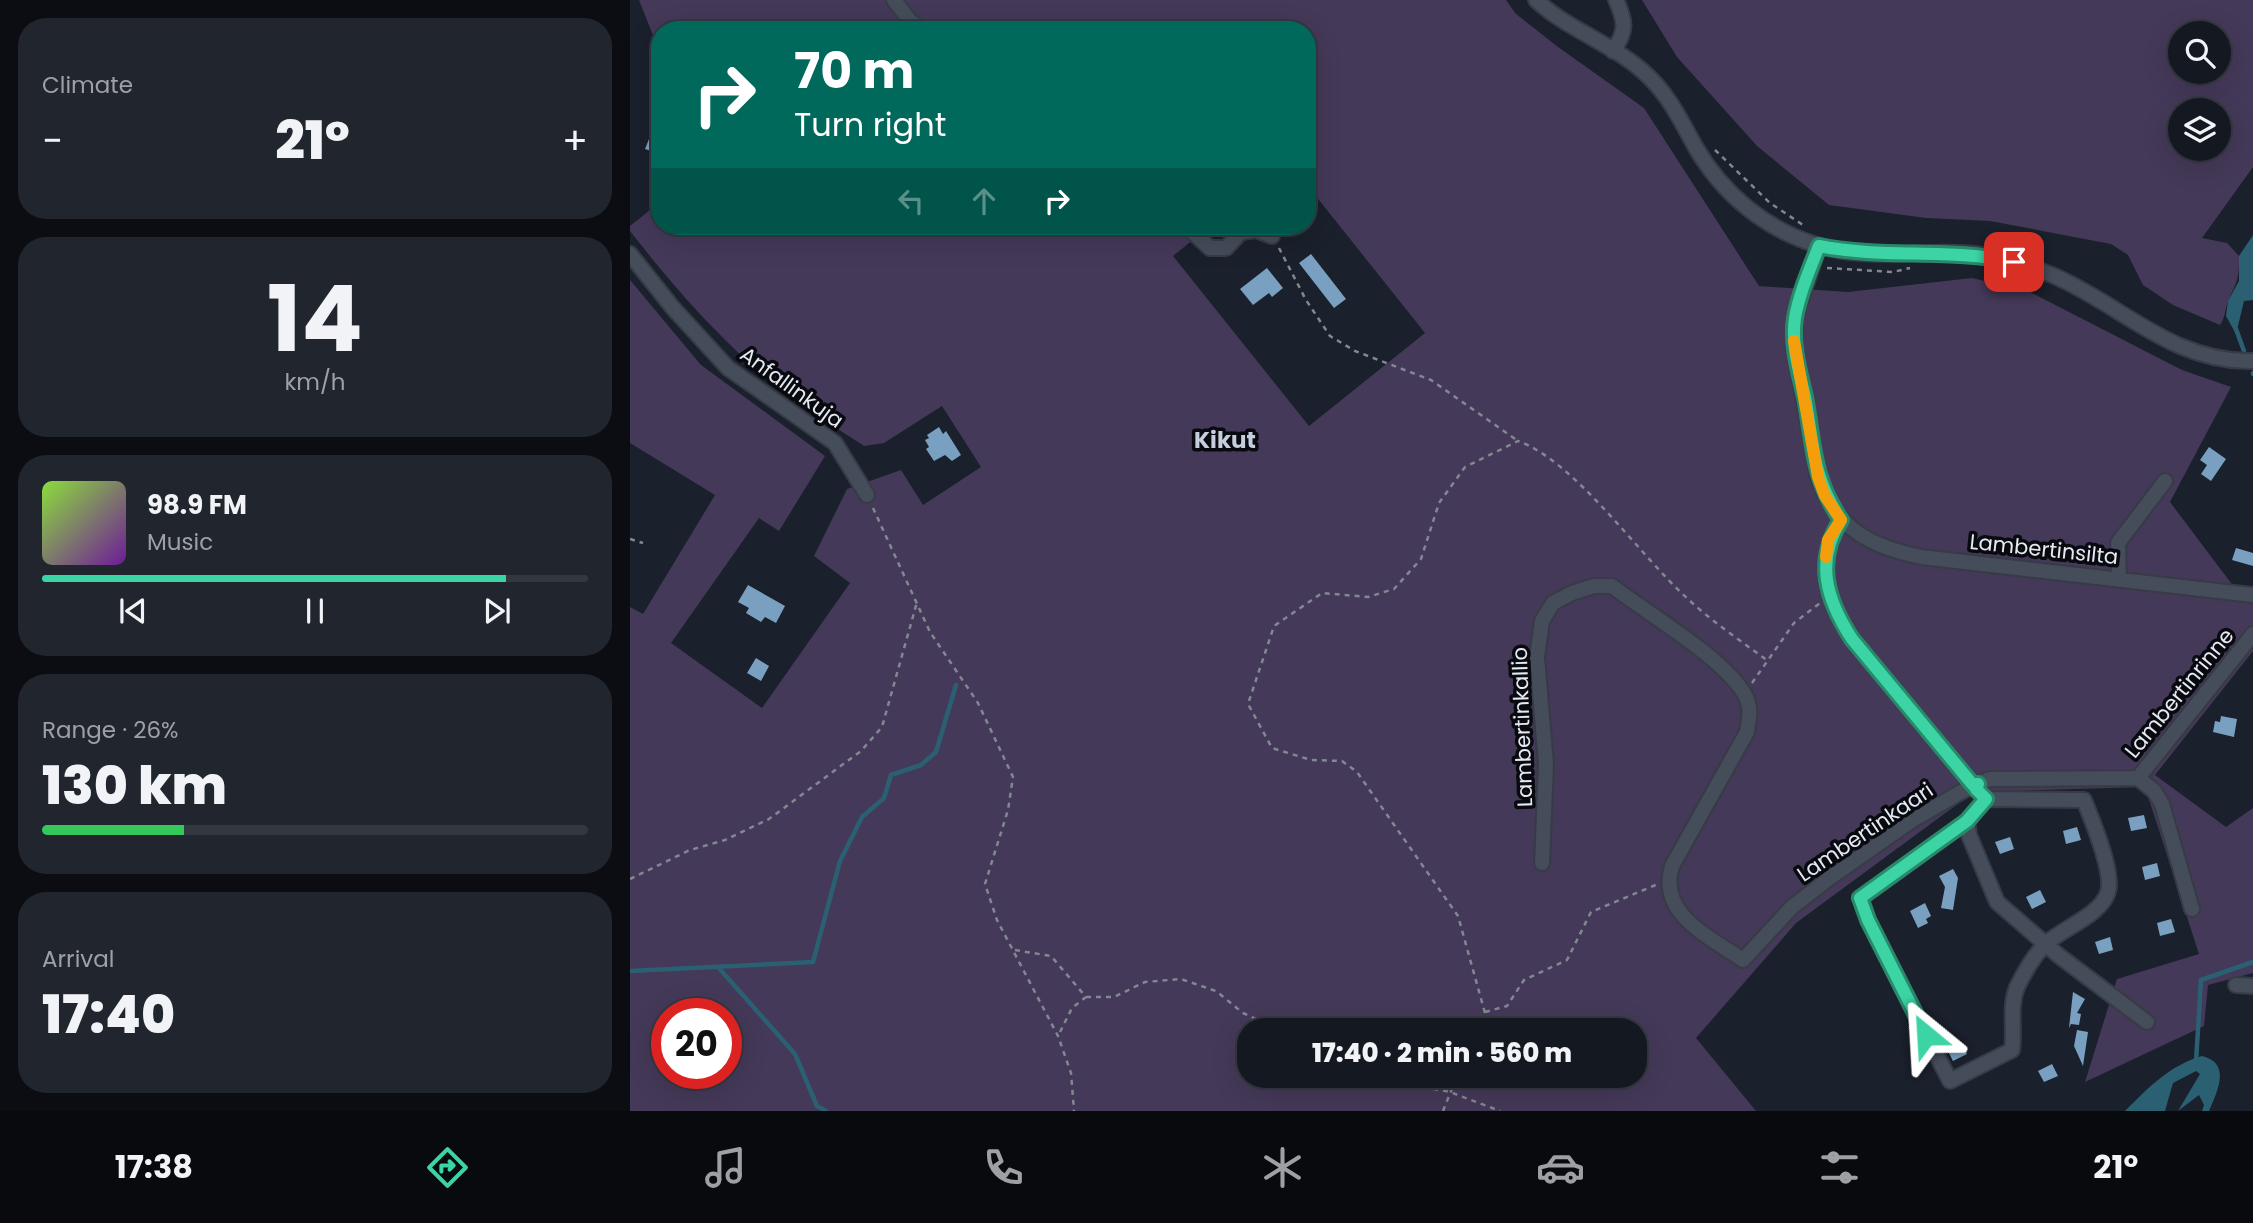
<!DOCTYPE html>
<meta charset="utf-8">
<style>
body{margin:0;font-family:Poppins,sans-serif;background:#21252e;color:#f1f3f6;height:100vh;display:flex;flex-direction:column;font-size:26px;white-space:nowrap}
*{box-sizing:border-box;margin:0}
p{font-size:23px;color:#9da0a5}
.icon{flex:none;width:38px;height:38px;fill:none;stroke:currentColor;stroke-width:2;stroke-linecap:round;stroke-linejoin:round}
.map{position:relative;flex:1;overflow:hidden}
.side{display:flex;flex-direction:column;gap:18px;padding:18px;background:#0b0d12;width:630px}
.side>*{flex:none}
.top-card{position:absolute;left:21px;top:21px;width:665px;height:214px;border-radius:28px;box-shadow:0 7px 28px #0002,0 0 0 2px #33373f;background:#00695c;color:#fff;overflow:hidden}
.controls{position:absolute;left:1538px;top:21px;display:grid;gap:14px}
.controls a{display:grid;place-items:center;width:63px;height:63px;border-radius:50%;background:#141821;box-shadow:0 7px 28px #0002,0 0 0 2px #33373f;font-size:35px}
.speed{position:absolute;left:21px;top:998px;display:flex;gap:14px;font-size:35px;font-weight:700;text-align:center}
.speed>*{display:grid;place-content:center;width:91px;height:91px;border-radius:50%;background:#141821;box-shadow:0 7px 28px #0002,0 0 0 2px #33373f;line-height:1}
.speed .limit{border:10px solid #d22;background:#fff;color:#111}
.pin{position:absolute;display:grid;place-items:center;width:60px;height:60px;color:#fff;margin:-30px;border-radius:14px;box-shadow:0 4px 10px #0006}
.me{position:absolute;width:77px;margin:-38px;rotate:333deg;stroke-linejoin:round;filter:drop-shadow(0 0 5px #0008)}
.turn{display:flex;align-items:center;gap:24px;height:147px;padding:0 28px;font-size:32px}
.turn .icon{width:91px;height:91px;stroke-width:2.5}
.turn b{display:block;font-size:49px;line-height:60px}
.lanes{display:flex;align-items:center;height:66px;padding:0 28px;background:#0003;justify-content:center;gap:35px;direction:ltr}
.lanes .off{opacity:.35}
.big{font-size:52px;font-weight:800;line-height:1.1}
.side .widget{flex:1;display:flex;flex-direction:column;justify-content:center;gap:10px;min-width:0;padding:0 24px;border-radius:28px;background:#21252e}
.side .dial{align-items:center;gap:0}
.dial b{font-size:91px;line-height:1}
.song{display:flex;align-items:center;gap:21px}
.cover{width:84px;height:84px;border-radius:10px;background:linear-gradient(135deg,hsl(90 70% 55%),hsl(280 70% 35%))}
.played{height:7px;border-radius:4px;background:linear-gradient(90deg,#3cd4a4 85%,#33373f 85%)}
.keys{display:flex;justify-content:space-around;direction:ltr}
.heat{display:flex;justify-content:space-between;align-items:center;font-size:38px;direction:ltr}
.charge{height:10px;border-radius:5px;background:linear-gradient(90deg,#34c759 26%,#33373f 0)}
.trip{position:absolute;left:607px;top:1018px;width:410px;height:70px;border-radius:28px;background:#141821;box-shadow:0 7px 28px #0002,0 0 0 2px #33373f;font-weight:800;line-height:70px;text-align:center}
.dock{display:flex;height:112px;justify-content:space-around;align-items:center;background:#080a0d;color:#9da0a5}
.dock .icon{width:49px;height:49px}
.dock .on{color:#3cd4a4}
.dock b{font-size:32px;color:#f1f3f6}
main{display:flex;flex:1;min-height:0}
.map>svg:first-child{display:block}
.green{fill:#443958;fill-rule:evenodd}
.water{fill:#2b6073}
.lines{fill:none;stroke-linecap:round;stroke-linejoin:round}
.stream{stroke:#2b6073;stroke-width:4.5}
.building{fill:#79a0c0}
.minor-casing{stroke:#363b45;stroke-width:18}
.path{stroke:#828892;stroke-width:2.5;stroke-dasharray:5 5;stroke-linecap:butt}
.minor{stroke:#454c5a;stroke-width:14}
.route-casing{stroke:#278a6b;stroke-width:18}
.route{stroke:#3cd4a4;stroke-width:12}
.slow{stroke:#f59e0b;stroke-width:12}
.labels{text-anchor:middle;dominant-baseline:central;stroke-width:7;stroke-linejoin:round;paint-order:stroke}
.street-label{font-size:21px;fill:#e5eaf2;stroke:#080a0f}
.neighbourhood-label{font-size:23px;font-weight:bold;fill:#c5cede;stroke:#080a0f}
</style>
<main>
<section class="side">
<div class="widget"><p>Climate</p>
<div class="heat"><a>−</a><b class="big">21°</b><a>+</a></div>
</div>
<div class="widget dial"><b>14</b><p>km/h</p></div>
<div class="widget">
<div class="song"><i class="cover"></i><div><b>98.9 FM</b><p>Music</p></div></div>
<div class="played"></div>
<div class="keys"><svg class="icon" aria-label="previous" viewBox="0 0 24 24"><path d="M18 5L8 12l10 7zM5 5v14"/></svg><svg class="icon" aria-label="pause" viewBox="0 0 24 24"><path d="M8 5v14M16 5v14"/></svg><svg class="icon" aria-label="next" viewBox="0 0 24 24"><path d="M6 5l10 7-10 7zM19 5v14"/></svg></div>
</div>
<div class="widget"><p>Range · 26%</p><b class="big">130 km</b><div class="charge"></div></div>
<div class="widget"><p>Arrival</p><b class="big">17:40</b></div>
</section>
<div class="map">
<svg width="1623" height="1111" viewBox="0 0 1623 1111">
<rect width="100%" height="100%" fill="#1a202c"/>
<!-- green -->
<path class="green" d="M 9,0 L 876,0 L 886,14 L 928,47 L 1014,108 L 1129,286 L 1218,292 L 1342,278 L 1400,292 L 1552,370 L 1601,387 L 1540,502 L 1604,587 L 1623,599 L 1623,651 L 1525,775 L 1596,827 L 1623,808 L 1623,973 L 1578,985 L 1574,1026 L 1455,1082 L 1487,979 L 1569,954 L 1515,787 L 1344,792 L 1166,923 L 1066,1038 L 1126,1111 L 0,1111 L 0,607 L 13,614 L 85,495 L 0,443 L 0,280 L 71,365 L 195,456 L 149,531 L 129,518 L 41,643 L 132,708 L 220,583 L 184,556 L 217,489 L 271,470 L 293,505 L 351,467 L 312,406 L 254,443 L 234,446 C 197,422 157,397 124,367 C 78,326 38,280 0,231 L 0,226 L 30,202 L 30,226 L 580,226 L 543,256 L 679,426 L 795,333 L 677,185 L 677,30 L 30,30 L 30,53 ZM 37,1013 L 96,1013 L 96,1073 L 37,1073 ZM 620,1031 L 1004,1031 L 1004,1076 L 620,1076 Z
M 1012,0 L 1623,0 L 1623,167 L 1572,238 L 1597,243 L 1609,256 C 1609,278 1608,280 1599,299 C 1595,308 1596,316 1590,325 L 1543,305 L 1513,285 L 1498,255 L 1481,244 L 1360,221 L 1296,218 L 1199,205 L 1127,146 L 1047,57 ZM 1550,33 L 1589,33 L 1589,72 L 1550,72 ZM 1550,110 L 1589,110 L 1589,149 L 1550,149 Z"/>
<!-- water -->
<path class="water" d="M 1623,235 L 1623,300 L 1614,301 L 1606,334 L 1596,316 L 1598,301 L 1609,281 L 1609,256 Z
M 1572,1056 C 1602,1063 1587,1092 1579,1111 L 1572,1111 L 1574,1105 L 1569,1095 L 1548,1111 L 1570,1074 L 1566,1071 L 1543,1083 L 1535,1111 L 1495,1111 C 1518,1088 1540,1065 1572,1056 Z"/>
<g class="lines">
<!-- stream -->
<path class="stream" d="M 1606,329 L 1614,351
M 1623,373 L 1623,374
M 88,967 L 165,1054 L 187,1106 L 196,1111
M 0,971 L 183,962 L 210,861 L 232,817 L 254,798 L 261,775 L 291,765 L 306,752 L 326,685
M 1566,1062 L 1571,980 L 1623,962"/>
</g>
<!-- building -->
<path class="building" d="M 29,114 L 30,115 L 30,154 L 15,149 Z
M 681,254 L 716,299 L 704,308 L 669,263 Z
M 637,268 L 653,288 L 642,297 L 639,293 L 623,305 L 610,289 Z
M 309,427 L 313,434 L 316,431 L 331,455 L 322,461 L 315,455 L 304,461 L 296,449 L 299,447 L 295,440 L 299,438 L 297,435 Z
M 1579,447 L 1596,459 L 1581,481 L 1571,474 L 1577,465 L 1570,460 Z
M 1606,548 L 1623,553 L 1623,566 L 1602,560 Z
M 118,585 L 155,606 L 146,623 L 135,617 L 131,622 L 116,613 L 119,608 L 108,602 Z
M 126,658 L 139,666 L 131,681 L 117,673 Z
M 1591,716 L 1607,719 L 1604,737 L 1583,732 L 1585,721 L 1590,722 Z
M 1514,815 L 1517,828 L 1501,831 L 1498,818 Z
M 1447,827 L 1451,840 L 1436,844 L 1433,831 Z
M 1380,837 L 1384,849 L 1370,854 L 1365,842 Z
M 1527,863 L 1530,876 L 1515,880 L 1512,867 Z
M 1323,869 L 1328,878 L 1323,910 L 1311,908 L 1315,887 L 1309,876 Z
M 1410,890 L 1416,902 L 1402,909 L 1396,897 Z
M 1295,903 L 1301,916 L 1296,919 L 1298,923 L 1288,928 L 1280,911 Z
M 1541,919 L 1545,932 L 1530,936 L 1527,923 Z
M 1480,937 L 1483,950 L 1469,954 L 1465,942 Z
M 1443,992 L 1455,999 L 1447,1013 L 1451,1014 L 1449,1025 L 1441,1024 L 1439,1028 Z
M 1447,1030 L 1458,1032 L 1453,1066 L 1444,1046 Z
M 1331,1042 L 1337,1054 L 1323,1061 L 1317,1049 Z
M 1422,1064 L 1428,1076 L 1414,1082 L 1408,1071 Z"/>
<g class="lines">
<defs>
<path id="minor" d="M 264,0 L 281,22 L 295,30
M 906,0 C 939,31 987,45 1019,77 C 1040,97 1052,123 1066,148 C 1093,194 1135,229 1187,245 C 1233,260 1282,251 1329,253 C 1361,254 1393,263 1422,275 C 1491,304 1542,363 1623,361
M 983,51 C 997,31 996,22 986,0
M 556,226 L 580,248 L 596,248 L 611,232 L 626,230 L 642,236
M 1189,246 L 1165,317 L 1164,347 L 1188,477 C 1207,529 1239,546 1291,557 L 1623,595
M 0,254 L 43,308 L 98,368 L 205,443 L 237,495
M 1211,520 C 1185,562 1196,599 1222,639 L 1343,785
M 1489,578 L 1488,543 L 1535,481
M 1508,778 L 1623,634
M 1356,799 L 1337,821 L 1339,835 L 1367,902 L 1428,955 L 1517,1022
M 1337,821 L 1231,898 L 1238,920 L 1320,1081 L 1382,1050 C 1385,1029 1379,1007 1387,987 C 1394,973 1405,953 1417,943 C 1433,928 1471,915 1478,892 C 1484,872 1462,820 1454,800 L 1356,799 L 1346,789 L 1348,784
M 912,863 L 916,764 L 907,657 L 912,621 L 923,603 L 942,593 L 964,586 L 982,586 C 1018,614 1093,657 1115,695 C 1122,707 1119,719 1117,732 L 1042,866 C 1027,914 1080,937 1113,960 L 1162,907 L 1201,877 L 1281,821 L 1343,785 L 1360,779 L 1508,778 L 1524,791 L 1532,804 L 1562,909
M 1606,985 L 1623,986"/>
</defs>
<!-- minor casing -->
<use href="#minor" class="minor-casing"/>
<!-- path -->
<path class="path" d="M 1085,150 L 1140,203 L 1173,225
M 649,248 L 676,300 L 700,336 L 725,351 L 801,380 L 888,441
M 1197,268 L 1263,272 L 1280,268
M 243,508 L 300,632 L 348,703 L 383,777 L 378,810 L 355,884 L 367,920 L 428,1036 L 441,1073 L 444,1111
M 0,539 L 13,543
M 1122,683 L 1164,623 L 1190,603
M 0,879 L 60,850 L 95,840 L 139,819 L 231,751 L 252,727 L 287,602
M 385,950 L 421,956 L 456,997 L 442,1008 L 428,1036
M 456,997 L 484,997 L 515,982 L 551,979 L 586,991 L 613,1013 L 652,1031
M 855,1012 L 877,1006 L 894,980 L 937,960 L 961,912 L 1028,884
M 847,1031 L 855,1013 L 828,916 L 727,772 L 712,761 L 681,760 L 642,748 L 618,704 L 644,626 L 692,593 L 738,597 L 764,589 L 791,559 L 809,503 L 835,467 L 888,441 C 946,462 1009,555 1057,598 C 1081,621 1111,641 1138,661
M 755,1076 L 769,1082 L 820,1092 L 870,1111
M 813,1111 L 827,1076"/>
<!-- minor -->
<use href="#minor" class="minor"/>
</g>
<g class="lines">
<defs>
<path id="route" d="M 1296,1035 L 1238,920 L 1230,898 L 1337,821 L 1356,799 L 1346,789 L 1348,784 L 1343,785 L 1222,639 C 1196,599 1185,561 1211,520 C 1182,477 1184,445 1175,397 C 1169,371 1161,345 1165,318 C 1169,294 1180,269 1189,246 C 1254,259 1319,248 1384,262"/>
</defs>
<!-- route casing -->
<use href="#route" class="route-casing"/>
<!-- route -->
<use href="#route" class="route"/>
<!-- slow -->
<path class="slow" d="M 1164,341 L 1188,477 L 1195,496 L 1211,520 L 1198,540 L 1196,557"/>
</g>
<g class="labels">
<!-- street labels -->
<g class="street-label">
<text transform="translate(162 387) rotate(36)">Anfallinkuja</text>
<text transform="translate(1414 549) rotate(6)">Lambertinsilta</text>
<text transform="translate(1549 693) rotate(-51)">Lambertinrinne</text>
<text transform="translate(892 727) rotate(-92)">Lambertinkallio</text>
<text transform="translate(1235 832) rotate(-34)">Lambertinkaari</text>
</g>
<!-- neighbourhood labels -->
<g class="neighbourhood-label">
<text x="595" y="440">Kikut</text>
</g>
</g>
</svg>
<div class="controls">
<a><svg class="icon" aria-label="search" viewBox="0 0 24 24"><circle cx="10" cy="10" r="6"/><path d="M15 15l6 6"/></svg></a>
<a><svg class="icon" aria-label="layers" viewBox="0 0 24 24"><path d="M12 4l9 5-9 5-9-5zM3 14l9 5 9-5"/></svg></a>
</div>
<div class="speed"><div class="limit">20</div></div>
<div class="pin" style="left:1384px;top:262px;background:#d93025"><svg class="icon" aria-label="arrive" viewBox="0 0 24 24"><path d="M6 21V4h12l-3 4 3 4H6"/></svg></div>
<svg class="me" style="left:1296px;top:1035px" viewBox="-20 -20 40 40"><path d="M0-17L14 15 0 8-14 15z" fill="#3cd4a4" stroke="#fff" stroke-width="4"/></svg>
<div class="trip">17:40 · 2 min · 560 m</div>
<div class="top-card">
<div class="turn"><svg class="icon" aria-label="right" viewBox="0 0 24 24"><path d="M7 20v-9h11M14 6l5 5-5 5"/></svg><div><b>70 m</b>Turn right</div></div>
<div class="lanes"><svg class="icon off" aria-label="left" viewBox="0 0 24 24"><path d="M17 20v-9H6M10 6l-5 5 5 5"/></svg><svg class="icon off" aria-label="ahead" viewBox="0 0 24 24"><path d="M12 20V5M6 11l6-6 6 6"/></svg><svg class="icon" aria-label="right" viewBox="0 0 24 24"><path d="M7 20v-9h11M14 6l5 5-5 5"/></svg></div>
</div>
</div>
</main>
<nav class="dock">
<b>17:38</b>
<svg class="icon on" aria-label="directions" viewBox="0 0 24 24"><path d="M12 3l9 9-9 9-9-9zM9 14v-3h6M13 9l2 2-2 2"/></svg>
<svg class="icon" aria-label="music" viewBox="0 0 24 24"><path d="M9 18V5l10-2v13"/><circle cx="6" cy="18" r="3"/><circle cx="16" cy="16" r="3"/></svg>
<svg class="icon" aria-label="phone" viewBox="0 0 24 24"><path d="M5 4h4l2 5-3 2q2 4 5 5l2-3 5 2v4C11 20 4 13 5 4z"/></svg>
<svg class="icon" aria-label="climate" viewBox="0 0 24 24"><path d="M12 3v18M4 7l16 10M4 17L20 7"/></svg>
<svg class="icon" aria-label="car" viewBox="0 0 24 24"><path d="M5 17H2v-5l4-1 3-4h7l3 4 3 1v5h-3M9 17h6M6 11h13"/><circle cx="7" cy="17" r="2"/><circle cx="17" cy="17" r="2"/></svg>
<svg class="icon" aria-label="filters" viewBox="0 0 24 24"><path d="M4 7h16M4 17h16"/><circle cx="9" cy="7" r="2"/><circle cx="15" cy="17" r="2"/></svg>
<b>21°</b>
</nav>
